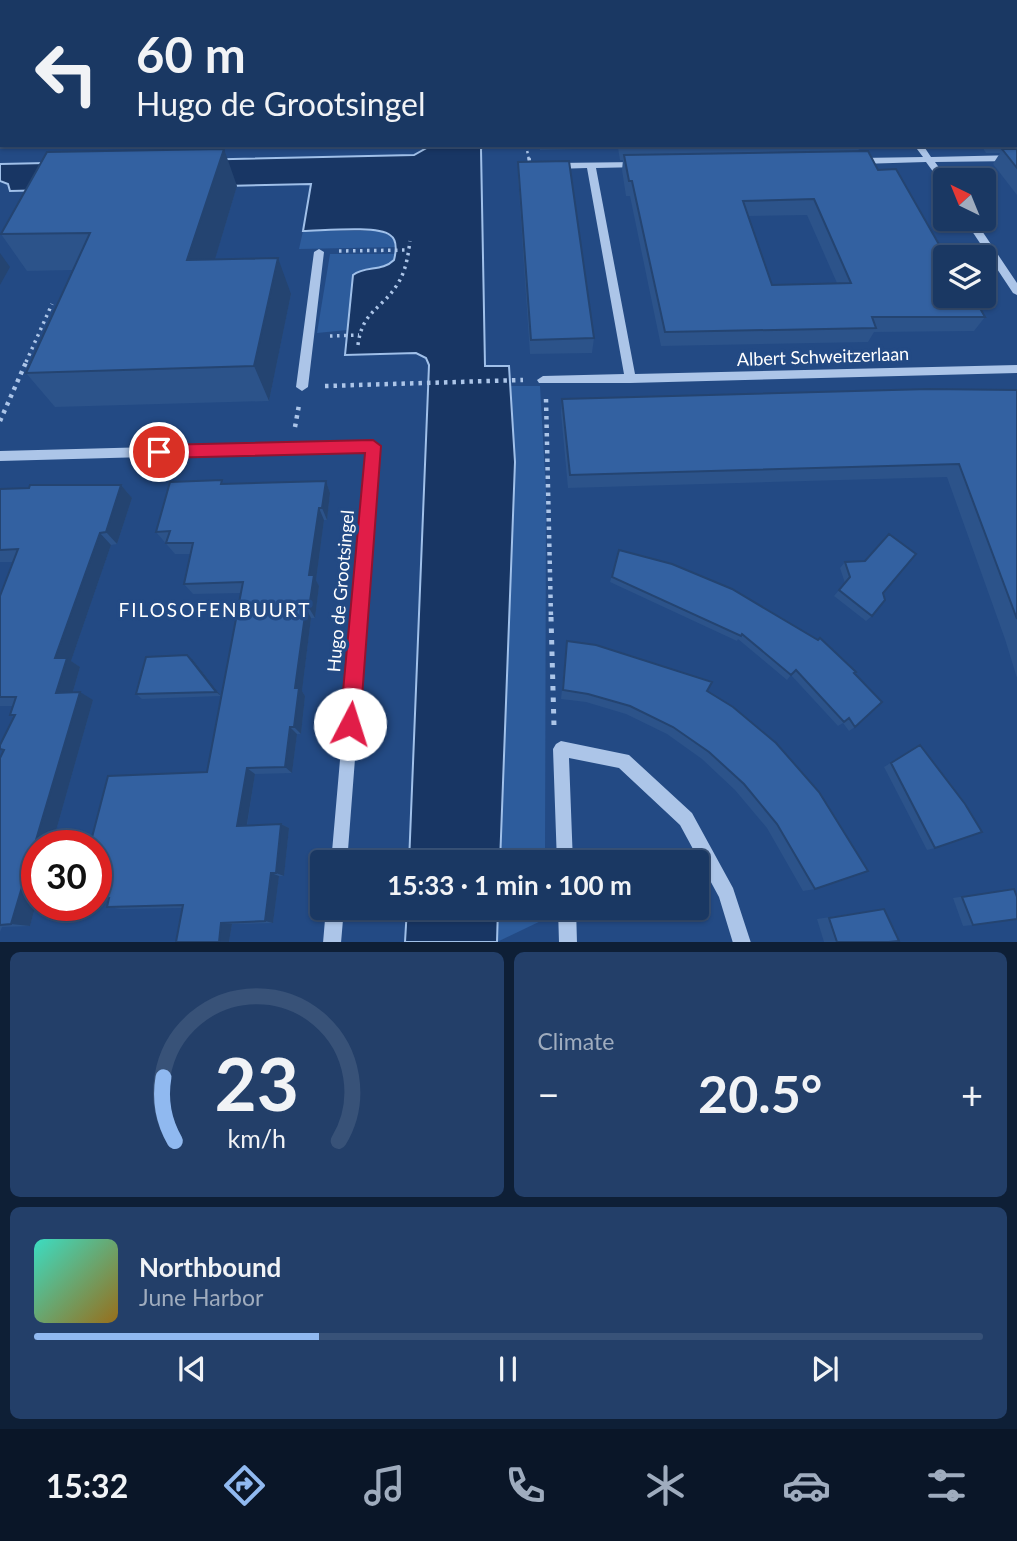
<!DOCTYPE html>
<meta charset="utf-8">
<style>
body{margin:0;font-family:Lato,sans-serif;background:#233f69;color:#f1f3f6;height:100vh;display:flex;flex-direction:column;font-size:26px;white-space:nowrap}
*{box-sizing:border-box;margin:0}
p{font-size:23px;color:#9facbe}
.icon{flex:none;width:38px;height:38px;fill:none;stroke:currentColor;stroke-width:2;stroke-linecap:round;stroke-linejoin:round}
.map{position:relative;height:942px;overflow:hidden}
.drawer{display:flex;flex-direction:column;gap:10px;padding:10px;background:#0e1f36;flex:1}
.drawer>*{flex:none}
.guide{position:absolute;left:0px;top:0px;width:1018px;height:147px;box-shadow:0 2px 5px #0004,0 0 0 2px #385278;background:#1a3863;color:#f1f3f6;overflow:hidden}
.needle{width:46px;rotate:317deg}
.buttons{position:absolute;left:933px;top:168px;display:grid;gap:14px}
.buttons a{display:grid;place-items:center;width:63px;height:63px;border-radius:7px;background:#1a3863;box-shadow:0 2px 5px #0004,0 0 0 2px #385278;font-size:35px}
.speed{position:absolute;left:21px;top:830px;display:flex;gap:14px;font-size:35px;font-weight:700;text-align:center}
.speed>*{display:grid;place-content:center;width:91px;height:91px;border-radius:50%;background:#1a3863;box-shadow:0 2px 5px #0004,0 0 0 2px #385278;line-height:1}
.speed .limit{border:10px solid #d22;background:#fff;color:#111}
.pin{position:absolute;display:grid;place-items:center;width:60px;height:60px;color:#fff;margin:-30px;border:4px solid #fff;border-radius:50%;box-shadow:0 2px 7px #0007}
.me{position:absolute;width:77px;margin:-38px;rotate:5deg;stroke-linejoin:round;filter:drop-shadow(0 0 5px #0008)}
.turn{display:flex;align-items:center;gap:24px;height:147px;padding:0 21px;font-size:32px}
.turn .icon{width:91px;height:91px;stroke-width:2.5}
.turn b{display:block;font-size:49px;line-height:60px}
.big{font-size:52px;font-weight:700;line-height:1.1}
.drawer .tile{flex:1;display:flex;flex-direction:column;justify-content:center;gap:10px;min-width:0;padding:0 24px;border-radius:10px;background:#233f69}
.drawer .dial{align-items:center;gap:0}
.dial svg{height:182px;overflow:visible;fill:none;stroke:#385278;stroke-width:7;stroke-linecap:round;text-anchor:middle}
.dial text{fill:#f1f3f6;stroke:none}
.song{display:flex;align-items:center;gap:21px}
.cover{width:84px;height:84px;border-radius:10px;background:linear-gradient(135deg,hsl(170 70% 55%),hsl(40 70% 35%))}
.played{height:7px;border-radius:4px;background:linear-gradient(90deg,#90b9f0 30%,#385278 30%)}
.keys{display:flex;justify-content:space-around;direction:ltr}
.heat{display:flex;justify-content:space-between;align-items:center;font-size:38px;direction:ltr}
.drawer .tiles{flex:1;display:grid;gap:10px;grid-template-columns:1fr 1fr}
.tile:last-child{grid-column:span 2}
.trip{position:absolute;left:310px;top:850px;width:399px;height:70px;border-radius:7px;background:#1a3863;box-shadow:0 2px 5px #0004,0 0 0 2px #385278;font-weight:700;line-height:70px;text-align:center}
.dock{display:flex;height:112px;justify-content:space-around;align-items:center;background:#0a1628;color:#9facbe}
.dock .icon{width:49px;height:49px}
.dock .on{color:#90b9f0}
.dock b{font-size:32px;color:#f1f3f6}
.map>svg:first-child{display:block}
.green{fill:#2d5c9c}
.water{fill:#183664;stroke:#a0c0e9;stroke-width:2}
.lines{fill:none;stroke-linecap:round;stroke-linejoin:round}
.path-far3{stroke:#acc5e8;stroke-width:2.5;stroke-dasharray:2.5 3.5;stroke-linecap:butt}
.path-far2{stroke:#acc5e8;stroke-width:3.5;stroke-dasharray:2.5 4.5;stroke-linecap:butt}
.path-far1{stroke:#acc5e8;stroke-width:4.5;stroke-dasharray:3.5 5;stroke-linecap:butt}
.path{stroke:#acc5e8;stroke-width:5;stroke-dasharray:4.5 7;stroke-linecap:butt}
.minor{fill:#acc5e8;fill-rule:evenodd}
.wall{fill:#2c538a;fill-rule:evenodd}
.shaded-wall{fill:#244471}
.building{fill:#3361a1;stroke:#244471;stroke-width:2;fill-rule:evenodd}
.route{fill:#e11d48;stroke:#92132f;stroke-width:2}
.labels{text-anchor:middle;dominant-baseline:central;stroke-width:7;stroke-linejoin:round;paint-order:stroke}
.street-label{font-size:18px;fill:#fff;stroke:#234a84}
.neighbourhood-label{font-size:19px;letter-spacing:2px;fill:#fff;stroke:#234a84}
</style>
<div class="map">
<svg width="1017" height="943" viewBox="0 0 1017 943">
<rect width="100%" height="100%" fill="#234a84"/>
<!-- green -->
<path class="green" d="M 303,231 L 381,231 L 392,236 L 396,247 L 299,249 Z
M 330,254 L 396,254 C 391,271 368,271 353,275 L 347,330 L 317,333 Z
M 511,386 L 540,386 L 546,492 L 545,863 L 500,863 L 515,462 Z
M 498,908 L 545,908 L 545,919 L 497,942 Z"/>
<!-- water -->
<path class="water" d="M 432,145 L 486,145 L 481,149 L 485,366 L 509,366 L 515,462 L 500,863 L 409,863 L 429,365 L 426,358 L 416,353 L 345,355 L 353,275 C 365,265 382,272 394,260 C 396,252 398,240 390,235 C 377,225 321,231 303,231 L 311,184 L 10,191 L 8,184 L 0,181 L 0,164 L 414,155 Z
M 407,908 L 498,908 L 497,942 L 405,942 Z"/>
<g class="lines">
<!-- path-far3 -->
<path class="path-far3" d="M 526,145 L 529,160"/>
<!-- path-far2 -->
<path class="path-far2" d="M 529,158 L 530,165
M 339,251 L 409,250
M 330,336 L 359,335
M 358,345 C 362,311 381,310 397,285 C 406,271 408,256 410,241
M 26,362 L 52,304"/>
<!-- path-far1 -->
<path class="path-far1" d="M 325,386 L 523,380
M 546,399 L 551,618
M 0,421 L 27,360
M 295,427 L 299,405"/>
<!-- path -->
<path class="path" d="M 551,617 L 554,726"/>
<!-- minor -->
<path class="minor" d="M 15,0 L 21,0 L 14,2 Z
M 407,0 L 413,0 L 413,2 L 407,2 Z
M 574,0 L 580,0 L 581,2 L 574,2 Z
M 789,0 L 795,0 L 796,2 L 789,2 Z
M 0,20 L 2,20 L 2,26 L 0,26 Z
M 0,134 L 2,134 L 2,140 L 0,140 Z
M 914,145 L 923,145 L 931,157 L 1017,155 L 1017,161 L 935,162 L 948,180 L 945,180 L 945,185 L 942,184 L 926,162 L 860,164 L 856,161 L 860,158 L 923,157 Z
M 638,162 L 641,163 L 641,167 L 596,168 L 635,374 L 1017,365 L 1017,373 L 630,383 L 539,383 L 537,380 L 543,376 L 624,374 L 587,168 L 555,169 L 551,166 L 555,163 Z
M 964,219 L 974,219 L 1017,283 L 1017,295 L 1013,293 Z
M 319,249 L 324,252 L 308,387 L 302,391 L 296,387 L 314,252 Z
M 373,441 L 377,443 L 379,446 L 347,863 L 331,863 L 367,451 L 0,461 L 0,451 Z
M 561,741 L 629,755 L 692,813 L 733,888 L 751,943 L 733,943 L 719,897 L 680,825 L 619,768 L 569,758 L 573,863 L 557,863 L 553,749 L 556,744 Z
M 326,908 L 344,908 L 341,943 L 323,943 Z
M 558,908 L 576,908 L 577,943 L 559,943 Z"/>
</g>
<!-- wall -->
<path class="wall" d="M 854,0 L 1017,0 L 1017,195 L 993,164 L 1000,153 L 986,153 L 981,145 L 1017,145 L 1017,2 L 855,2 Z
M 2,57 L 2,121 L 0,121 L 0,59 Z
M 540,145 L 861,145 L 858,151 L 878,170 L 945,255 L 985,317 L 974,331 L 874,332 L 868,342 L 661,346 L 630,196 L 626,196 L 622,170 L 623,160 L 620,160 L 618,148 L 540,150 ZM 807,215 L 837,283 L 772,285 L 748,216 Z
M 518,162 L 594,338 L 592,353 L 530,354 L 518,177 Z
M 237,186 L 215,259 L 291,294 L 269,401 L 55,407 L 26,373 L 73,270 L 27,271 L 1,234 Z
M 1017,390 L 1017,678 L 1005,639 L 947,477 L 568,488 L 561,413 L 562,399 Z
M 326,481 L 330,493 L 327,520 L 324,520 L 316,580 L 319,586 L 315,618 L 311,618 L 302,691 L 305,696 L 301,734 L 297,734 L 292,773 L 255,774 L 247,826 L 281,824 L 289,828 L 284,876 L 279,876 L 273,923 L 232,924 L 229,942 L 176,942 L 182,908 L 121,909 L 107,907 L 108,901 L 96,902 L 96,845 L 207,772 L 241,593 L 193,594 L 184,584 L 191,554 L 175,554 L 156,532 L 225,484 Z
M 121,485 L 132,498 L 117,544 L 111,545 L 71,661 L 80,667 L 73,692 L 93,700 L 52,845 L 37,845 L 37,900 L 30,926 L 2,927 L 0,932 L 0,758 L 4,751 L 0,750 L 14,717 L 10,715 L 13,706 L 0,706 L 0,596 L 13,562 L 0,562 L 0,489 Z
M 619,550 L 854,673 L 855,727 L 849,731 L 843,723 L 838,726 L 791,675 L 787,680 L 738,639 L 737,641 L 610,582 Z
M 865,561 L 883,593 L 872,616 L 866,621 L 834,596 L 845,583 L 840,568 L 845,562 Z
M 567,641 L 707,691 L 815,889 L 803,891 L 767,828 L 735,790 L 702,759 L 667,734 L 626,714 L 586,702 L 561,699 Z
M 193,660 L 221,696 L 142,699 L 136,694 Z
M 920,745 L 935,848 L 927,850 L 884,767 Z
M 1014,889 L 973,925 L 963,926 L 953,898 Z
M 884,909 L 889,942 L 824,942 L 817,919 Z"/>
<!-- shaded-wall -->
<path class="shaded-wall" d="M 78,0 L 92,0 L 91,2 L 77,2 Z
M 224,149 L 237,186 L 204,296 L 187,260 Z
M 0,253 L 10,267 L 0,285 Z
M 278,258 L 291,294 L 269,401 L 254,366 Z
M 326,481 L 330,493 L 327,520 L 322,508 Z
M 121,485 L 132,498 L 117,544 L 106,532 Z
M 319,508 L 324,520 L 316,580 L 319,586 L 315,618 L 309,608 L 309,575 Z
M 100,533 L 111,545 L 71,661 L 80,667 L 70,702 L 56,693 L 55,658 Z
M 306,608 L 311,618 L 302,691 L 305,696 L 301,734 L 294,727 L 295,688 Z
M 187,655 L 193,660 L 221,696 L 216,692 Z
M 80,692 L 93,700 L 52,845 L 37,845 L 37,900 L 30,926 L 11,924 Z
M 290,727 L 297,734 L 292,773 L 285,767 Z
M 247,768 L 255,774 L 246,830 L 237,826 Z
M 281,824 L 289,828 L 284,876 L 276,873 Z
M 271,873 L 279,876 L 273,923 L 265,921 Z
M 221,923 L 232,924 L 229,942 L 219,942 Z"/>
<!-- building -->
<path class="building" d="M 43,0 L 78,0 L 77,2 L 41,2 Z
M 275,0 L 384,0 L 384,2 L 275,2 Z
M 616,0 L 759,0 L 761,2 L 616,2 Z
M 868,0 L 1017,0 L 1017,139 L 1017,2 L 869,2 Z
M 2,57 L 2,107 L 0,107 L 0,59 Z
M 224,149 L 187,260 L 278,258 L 254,366 L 26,373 L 90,233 L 1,234 L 47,152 Z
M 1002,149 L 1017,149 L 1017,168 Z
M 868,151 L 878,170 L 896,169 L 945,255 L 950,255 L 951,257 L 945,257 L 945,296 L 973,296 L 985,317 L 872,317 L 876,328 L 665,332 L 632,181 L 629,181 L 624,155 ZM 814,199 L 851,283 L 772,285 L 743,201 Z
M 569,161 L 594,338 L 531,340 L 518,162 Z
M 929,389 L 1017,390 L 1017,619 L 959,464 L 570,475 L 562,399 Z
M 222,480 L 221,484 L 326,481 L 322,508 L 319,508 L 309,575 L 314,575 L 309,608 L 306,608 L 295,688 L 299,688 L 294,727 L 290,727 L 285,767 L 247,768 L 237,826 L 281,824 L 276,873 L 271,873 L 265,921 L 221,923 L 219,942 L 176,942 L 183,905 L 107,907 L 109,898 L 96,899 L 96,845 L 90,845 L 108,776 L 207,772 L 243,582 L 184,584 L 193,543 L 166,543 L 170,531 L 156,532 L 170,482 Z
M 30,485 L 121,485 L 106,532 L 100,533 L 55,658 L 67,658 L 56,693 L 80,692 L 11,924 L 0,925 L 0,758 L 4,750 L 0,749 L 0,745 L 15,715 L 10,715 L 16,697 L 0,697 L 0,596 L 18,549 L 0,550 L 0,489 L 29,488 Z
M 889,534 L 916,554 L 883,593 L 885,600 L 872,616 L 839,590 L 850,577 L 845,562 L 865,561 Z
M 619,550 L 672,564 L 732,589 L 818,640 L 820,638 L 856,672 L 854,673 L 882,702 L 855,727 L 849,718 L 844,722 L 796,670 L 791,675 L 742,634 L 741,636 L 612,577 Z
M 567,641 L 596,645 L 712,682 L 707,691 L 733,707 L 776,743 L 819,792 L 868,871 L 815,889 L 777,824 L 744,784 L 709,752 L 673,727 L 630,706 L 588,694 L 563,690 Z
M 187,655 L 216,692 L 136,694 L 146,657 Z
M 920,745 L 965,804 L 982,832 L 935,848 L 891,763 Z
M 1014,889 L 1017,897 L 1017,919 L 973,925 L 962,897 Z
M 884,909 L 899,941 L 889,942 L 837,942 L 829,918 Z"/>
<!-- route -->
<path class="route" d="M 373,440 L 381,446 L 360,724 L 357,731 L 350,734 L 343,731 L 340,724 L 365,453 L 159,458 L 151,452 L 159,445 Z"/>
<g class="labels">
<!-- street labels -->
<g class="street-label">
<text transform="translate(823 356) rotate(-2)">Albert Schweitzerlaan</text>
<text transform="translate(340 591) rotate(-85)">Hugo de Grootsingel</text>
</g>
<!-- neighbourhood labels -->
<g class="neighbourhood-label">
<text x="215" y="609">FILOSOFENBUURT</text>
</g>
</g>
</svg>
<div class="buttons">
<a><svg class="needle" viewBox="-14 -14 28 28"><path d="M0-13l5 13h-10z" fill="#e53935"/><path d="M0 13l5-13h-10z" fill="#9facbe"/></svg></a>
<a><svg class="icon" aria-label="layers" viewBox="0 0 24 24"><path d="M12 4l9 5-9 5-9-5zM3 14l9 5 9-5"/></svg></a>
</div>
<div class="speed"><div class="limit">30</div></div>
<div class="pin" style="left:159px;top:452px;background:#d93025"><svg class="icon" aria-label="arrive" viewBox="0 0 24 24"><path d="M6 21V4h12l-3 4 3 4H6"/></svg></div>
<svg class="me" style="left:350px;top:724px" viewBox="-20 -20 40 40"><circle r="19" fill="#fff"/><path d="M0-13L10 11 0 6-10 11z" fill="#e11d48"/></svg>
<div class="trip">15:33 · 1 min · 100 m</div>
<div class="guide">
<div class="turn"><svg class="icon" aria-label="left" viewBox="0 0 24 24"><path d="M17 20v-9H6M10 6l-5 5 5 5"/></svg><div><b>60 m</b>Hugo de Grootsingel</div></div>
</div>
</div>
<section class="drawer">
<div class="tiles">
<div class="tile dial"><svg viewBox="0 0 100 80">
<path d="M14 69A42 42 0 1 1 86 69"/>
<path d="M14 69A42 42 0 0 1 9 41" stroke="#90b9f0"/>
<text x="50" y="56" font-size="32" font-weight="700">23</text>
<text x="50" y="72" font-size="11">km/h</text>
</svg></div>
<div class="tile"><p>Climate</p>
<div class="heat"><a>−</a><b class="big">20.5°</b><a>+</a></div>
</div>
<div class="tile">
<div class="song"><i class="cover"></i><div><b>Northbound</b><p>June Harbor</p></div></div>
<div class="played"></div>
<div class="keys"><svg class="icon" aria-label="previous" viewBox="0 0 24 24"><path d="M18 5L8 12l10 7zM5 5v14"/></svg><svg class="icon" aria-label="pause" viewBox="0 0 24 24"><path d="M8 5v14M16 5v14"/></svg><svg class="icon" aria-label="next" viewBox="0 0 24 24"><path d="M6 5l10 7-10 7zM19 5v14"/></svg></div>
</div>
</div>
</section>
<nav class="dock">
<b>15:32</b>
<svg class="icon on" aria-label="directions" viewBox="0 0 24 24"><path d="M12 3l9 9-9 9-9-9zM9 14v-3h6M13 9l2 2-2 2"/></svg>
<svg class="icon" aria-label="music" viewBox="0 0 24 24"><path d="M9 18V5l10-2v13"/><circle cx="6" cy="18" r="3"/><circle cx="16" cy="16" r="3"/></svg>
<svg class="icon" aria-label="phone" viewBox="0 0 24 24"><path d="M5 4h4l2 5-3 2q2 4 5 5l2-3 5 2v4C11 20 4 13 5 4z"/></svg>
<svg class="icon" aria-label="climate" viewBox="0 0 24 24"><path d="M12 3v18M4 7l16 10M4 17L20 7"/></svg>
<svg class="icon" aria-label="car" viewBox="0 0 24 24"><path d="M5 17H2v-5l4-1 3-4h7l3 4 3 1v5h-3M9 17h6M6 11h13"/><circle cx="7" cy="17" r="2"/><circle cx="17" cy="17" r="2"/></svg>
<svg class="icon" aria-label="filters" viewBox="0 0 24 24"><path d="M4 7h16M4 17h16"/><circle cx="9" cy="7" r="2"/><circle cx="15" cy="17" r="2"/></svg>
</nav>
